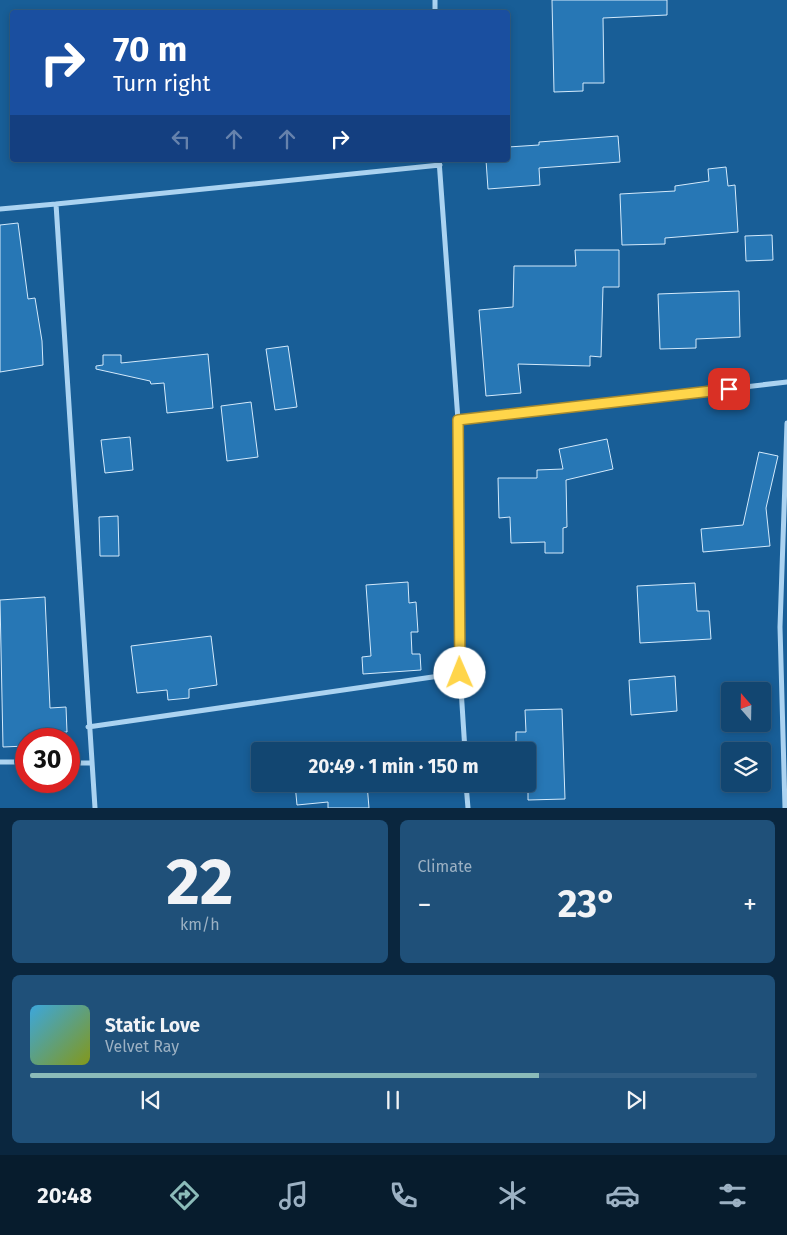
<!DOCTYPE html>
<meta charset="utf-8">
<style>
body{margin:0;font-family:"Fira Sans",sans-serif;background:#1f5079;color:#f1f3f6;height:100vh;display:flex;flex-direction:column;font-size:19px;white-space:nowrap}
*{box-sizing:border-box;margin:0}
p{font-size:16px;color:#9cb1c3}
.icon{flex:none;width:28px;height:28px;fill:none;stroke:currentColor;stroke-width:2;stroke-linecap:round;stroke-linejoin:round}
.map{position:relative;height:808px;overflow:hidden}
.details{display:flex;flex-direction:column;gap:12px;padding:12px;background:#0a263e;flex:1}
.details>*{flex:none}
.guide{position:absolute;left:10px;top:10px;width:500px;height:152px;border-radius:5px;box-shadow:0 2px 8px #0003,0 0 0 1px #315e84;background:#1a4fa0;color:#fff;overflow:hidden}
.needle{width:32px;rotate:340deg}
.fabs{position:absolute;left:721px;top:682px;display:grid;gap:10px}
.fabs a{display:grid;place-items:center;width:50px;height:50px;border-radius:5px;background:#124671;box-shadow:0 2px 8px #0003,0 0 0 1px #315e84;font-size:25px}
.speed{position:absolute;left:15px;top:728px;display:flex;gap:10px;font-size:25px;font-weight:700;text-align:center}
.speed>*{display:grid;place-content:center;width:65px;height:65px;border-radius:50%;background:#124671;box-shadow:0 2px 8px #0003,0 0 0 1px #315e84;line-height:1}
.speed .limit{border:8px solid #d22;background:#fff;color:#111}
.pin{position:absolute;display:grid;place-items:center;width:42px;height:42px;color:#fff;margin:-21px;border-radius:10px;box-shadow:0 2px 8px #0006}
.me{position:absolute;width:55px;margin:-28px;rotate:359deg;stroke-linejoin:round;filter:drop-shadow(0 0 4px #0008)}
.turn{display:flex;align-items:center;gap:18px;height:105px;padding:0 20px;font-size:22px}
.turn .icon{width:65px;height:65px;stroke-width:2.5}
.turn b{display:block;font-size:35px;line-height:42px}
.lanes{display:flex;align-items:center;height:48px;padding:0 20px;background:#0003;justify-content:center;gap:25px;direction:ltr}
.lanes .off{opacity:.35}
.big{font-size:38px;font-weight:700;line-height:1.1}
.details .widget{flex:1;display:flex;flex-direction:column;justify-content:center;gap:8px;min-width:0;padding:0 18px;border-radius:8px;background:#1f5079}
.details .dial{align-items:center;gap:0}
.dial b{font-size:65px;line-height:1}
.song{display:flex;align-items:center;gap:15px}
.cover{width:60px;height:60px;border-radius:8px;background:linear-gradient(135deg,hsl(200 70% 55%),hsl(70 70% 35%))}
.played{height:5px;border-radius:2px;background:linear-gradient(90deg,#8bbbb9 70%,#315e84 70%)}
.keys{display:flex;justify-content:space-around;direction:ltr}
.heat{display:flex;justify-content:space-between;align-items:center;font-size:28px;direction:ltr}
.details .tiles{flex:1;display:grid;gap:12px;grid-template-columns:1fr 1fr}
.widget:last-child{grid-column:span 2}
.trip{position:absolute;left:251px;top:742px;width:285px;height:50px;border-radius:5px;background:#124671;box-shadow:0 2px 8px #0003,0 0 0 1px #315e84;font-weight:700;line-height:50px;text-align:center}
.tabs{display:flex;height:80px;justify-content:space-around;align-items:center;background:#071c2d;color:#9cb1c3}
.tabs .icon{width:35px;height:35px}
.tabs .current{color:#8bbbb9}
.tabs b{font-size:22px;color:#f1f3f6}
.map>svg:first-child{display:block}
.building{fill:#2777b5;stroke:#d3eafc}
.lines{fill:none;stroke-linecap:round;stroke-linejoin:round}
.minor{stroke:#abd3f1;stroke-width:5}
.route-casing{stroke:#a68a30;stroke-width:12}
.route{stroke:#ffd54a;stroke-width:9}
</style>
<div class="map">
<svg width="787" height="808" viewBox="0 0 787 808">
<rect width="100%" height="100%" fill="#185e97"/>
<!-- building -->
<path class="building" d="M 552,0 L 667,0 L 667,15 L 603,18 L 604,83 L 583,83 L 583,91 L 554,92 Z
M 618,136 L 620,162 L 539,168 L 540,185 L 488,189 L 486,160 L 508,160 L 508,147 L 539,145 L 539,142 Z
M 726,167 L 728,186 L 735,185 L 738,232 L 665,238 L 665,244 L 622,245 L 620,194 L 675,191 L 675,186 L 709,181 L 708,169 Z
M 18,223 L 28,299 L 35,298 L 42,341 L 43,365 L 0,372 L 0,225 Z
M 772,235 L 773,260 L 746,261 L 745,236 Z
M 575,250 L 619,250 L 619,287 L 603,287 L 601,357 L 590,356 L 590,366 L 518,364 L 521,393 L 486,396 L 479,310 L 513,307 L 514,266 L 576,266 Z
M 739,291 L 740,337 L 696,339 L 696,348 L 660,349 L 658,294 Z
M 288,346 L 297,407 L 275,410 L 266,349 Z
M 208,354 L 213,408 L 167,413 L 164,383 L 151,384 L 150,381 L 96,369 L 96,366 L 103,365 L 103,355 L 121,355 L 121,363 Z
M 251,402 L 258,457 L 227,461 L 221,406 Z
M 130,437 L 133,470 L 105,473 L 101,440 Z
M 607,439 L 613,469 L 566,480 L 567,527 L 563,528 L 563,553 L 545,553 L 545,542 L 511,543 L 510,517 L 499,518 L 498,478 L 537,478 L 537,470 L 563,469 L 559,449 Z
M 759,452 L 778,456 L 766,508 L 770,546 L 703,552 L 701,529 L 743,525 Z
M 118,516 L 119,556 L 100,556 L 99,517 Z
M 408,582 L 409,603 L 416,602 L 418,632 L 411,632 L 412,654 L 420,654 L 421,670 L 363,674 L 362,657 L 371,656 L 366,585 Z
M 695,583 L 697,611 L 709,611 L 711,639 L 640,643 L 637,586 Z
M 45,597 L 50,708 L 66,707 L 67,732 L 51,733 L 51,739 L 26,739 L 26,746 L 3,747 L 0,600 Z
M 211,636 L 217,685 L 189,689 L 189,698 L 168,700 L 167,690 L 137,693 L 131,646 Z
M 675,676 L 677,711 L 631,715 L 629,680 Z
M 562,709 L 565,799 L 528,800 L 528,751 L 516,751 L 516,732 L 526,732 L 525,710 Z
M 295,784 L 367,784 L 369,808 L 328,808 L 328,802 L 297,805 Z"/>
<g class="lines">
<!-- minor -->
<path class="minor" d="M 435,0 L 435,12
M 439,160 L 458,420 L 460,673 L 465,751
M 56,204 L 440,165
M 0,209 L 56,204 L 95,808
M 458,420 L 787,382
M 88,727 L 460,673
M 0,762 L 26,762
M 69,763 L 92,763
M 466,784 L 468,808
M 785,808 L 780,627 L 787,423"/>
</g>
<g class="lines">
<defs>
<path id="route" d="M 460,673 L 458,420 L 729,389"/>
</defs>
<!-- route casing -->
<use href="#route" class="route-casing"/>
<!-- route -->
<use href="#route" class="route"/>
</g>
</svg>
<div class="fabs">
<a><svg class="needle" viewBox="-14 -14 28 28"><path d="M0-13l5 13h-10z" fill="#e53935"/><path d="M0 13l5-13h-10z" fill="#9cb1c3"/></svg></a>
<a><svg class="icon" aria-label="layers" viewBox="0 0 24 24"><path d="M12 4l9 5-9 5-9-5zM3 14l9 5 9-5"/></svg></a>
</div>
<div class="speed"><div class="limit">30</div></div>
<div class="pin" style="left:729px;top:389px;background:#d93025"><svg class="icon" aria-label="arrive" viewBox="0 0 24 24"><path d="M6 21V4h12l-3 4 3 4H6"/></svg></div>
<svg class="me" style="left:460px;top:673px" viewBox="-20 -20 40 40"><circle r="19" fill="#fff"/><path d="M0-13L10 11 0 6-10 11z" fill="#ffd54a"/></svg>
<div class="trip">20:49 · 1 min · 150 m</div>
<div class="guide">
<div class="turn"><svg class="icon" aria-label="right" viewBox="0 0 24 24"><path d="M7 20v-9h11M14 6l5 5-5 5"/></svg><div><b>70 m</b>Turn right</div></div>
<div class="lanes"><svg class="icon off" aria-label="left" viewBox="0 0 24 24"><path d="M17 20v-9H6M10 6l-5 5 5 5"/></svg><svg class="icon off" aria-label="ahead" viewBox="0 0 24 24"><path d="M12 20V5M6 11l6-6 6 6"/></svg><svg class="icon off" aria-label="ahead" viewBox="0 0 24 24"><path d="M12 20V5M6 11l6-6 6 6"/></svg><svg class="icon" aria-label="right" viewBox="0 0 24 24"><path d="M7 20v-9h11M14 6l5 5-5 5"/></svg></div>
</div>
</div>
<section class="details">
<div class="tiles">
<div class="widget dial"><b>22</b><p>km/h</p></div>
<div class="widget"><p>Climate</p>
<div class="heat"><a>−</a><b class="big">23°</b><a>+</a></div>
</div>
<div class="widget">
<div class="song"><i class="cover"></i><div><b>Static Love</b><p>Velvet Ray</p></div></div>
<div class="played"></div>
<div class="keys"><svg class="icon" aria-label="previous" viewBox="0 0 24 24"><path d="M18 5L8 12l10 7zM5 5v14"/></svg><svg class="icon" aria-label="pause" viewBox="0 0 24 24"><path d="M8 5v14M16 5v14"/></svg><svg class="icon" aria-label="next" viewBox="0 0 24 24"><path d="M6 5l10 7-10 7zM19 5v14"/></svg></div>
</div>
</div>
</section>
<nav class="tabs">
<b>20:48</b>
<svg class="icon current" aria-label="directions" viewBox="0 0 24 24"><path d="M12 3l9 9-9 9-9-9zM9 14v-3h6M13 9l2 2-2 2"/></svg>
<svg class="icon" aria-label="music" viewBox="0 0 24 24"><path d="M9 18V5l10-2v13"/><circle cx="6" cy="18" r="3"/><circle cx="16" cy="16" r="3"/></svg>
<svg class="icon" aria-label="phone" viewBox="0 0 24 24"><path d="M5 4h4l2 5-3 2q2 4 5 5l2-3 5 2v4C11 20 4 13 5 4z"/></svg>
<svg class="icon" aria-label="climate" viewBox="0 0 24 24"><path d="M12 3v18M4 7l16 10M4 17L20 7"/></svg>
<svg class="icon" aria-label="car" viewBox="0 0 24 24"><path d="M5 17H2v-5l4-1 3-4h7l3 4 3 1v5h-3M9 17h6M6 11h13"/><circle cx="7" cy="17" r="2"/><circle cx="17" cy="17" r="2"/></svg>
<svg class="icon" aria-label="filters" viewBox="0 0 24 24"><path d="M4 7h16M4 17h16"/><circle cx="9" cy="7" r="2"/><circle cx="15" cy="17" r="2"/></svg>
</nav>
